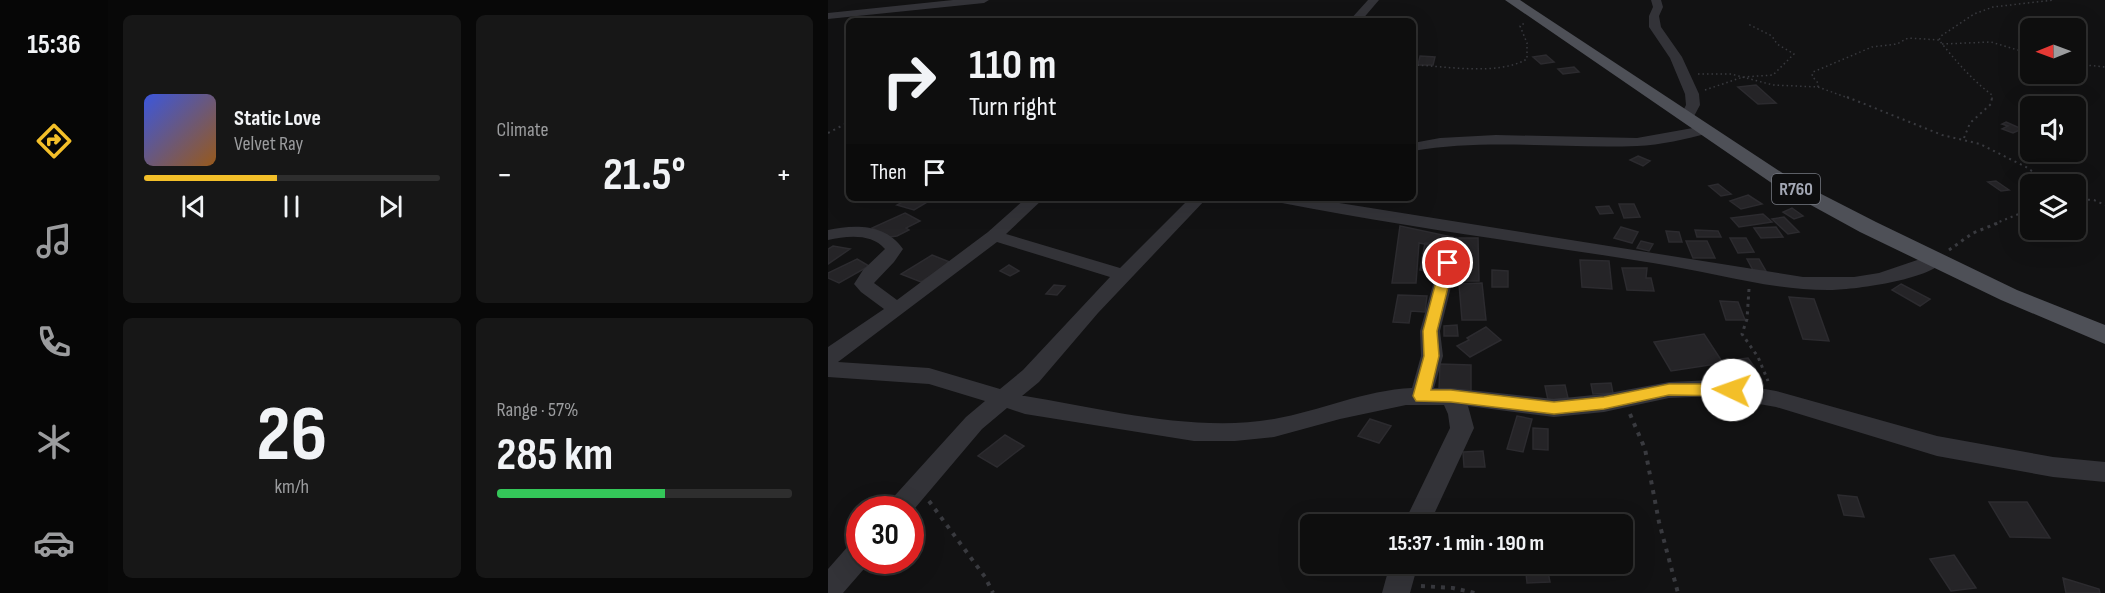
<!DOCTYPE html>
<meta charset="utf-8">
<style>
body{margin:0;font-family:"Sofia Sans Condensed",sans-serif;background:#171717;color:#f1f3f6;height:100vh;display:flex;flex-direction:column;font-size:22px;white-space:nowrap}
*{box-sizing:border-box;margin:0}
p{font-size:20px;color:#9b9c9e}
.icon{flex:none;width:33px;height:33px;fill:none;stroke:currentColor;stroke-width:2;stroke-linecap:round;stroke-linejoin:round}
.map{position:relative;flex:1;overflow:hidden}
.panel{display:flex;flex-direction:column;gap:15px;padding:15px;background:#080808;width:720px}
.panel>*{flex:none}
.top-card{position:absolute;left:18px;top:18px;width:570px;height:183px;border-radius:9px;box-shadow:0 6px 24px #0002,0 0 0 2px #2e2e2e;background:#0e0e0e;color:#f1f3f6;overflow:hidden}
.needle{width:39px;rotate:269deg}
.fabs{position:absolute;left:1192px;top:18px;display:grid;gap:12px}
.fabs a{display:grid;place-items:center;width:66px;height:66px;border-radius:9px;background:#0e0e0e;box-shadow:0 6px 24px #0002,0 0 0 2px #2e2e2e;font-size:30px}
.speed{position:absolute;left:18px;top:496px;display:flex;gap:12px;font-size:30px;font-weight:700;text-align:center}
.speed>*{display:grid;place-content:center;width:78px;height:78px;border-radius:50%;background:#0e0e0e;box-shadow:0 6px 24px #0002,0 0 0 2px #2e2e2e;line-height:1}
.speed .limit{border:9px solid #d22;background:#fff;color:#111}
.pin{position:absolute;display:grid;place-items:center;width:51px;height:51px;color:#fff;margin:-26px;border:3px solid #fff;border-radius:50%;box-shadow:0 2px 6px #0007}
.me{position:absolute;width:66px;margin:-33px;rotate:273deg;stroke-linejoin:round;filter:drop-shadow(0 0 4px #0008)}
.turn{display:flex;align-items:center;gap:21px;height:126px;padding:0 24px;font-size:27px}
.turn .icon{width:78px;height:78px;stroke-width:2.5}
.turn b{display:block;font-size:42px;line-height:51px}
.then{display:flex;align-items:center;height:57px;padding:0 24px;background:#0003;gap:12px;font-size:22px}
.big{font-size:45px;font-weight:700;line-height:1.1}
.panel .card{flex:1;display:flex;flex-direction:column;justify-content:center;gap:9px;min-width:0;padding:0 21px;border-radius:9px;background:#171717}
.panel .dial{align-items:center;gap:0}
.dial b{font-size:78px;line-height:1}
.song{display:flex;align-items:center;gap:18px}
.cover{width:72px;height:72px;border-radius:9px;background:linear-gradient(135deg,hsl(230 70% 55%),hsl(30 70% 35%))}
.played{height:6px;border-radius:3px;background:linear-gradient(90deg,#f3bf29 45%,#2e2e2e 45%)}
.keys{display:flex;justify-content:space-around;direction:ltr}
.heat{display:flex;justify-content:space-between;align-items:center;font-size:33px;direction:ltr}
.charge{height:9px;border-radius:4px;background:linear-gradient(90deg,#34c759 57%,#2e2e2e 0)}
.panel .tiles{flex:1;display:grid;gap:15px;grid-template-columns:repeat(2,1fr)}
.trip{position:absolute;left:472px;top:514px;width:333px;height:60px;border-radius:9px;background:#0e0e0e;box-shadow:0 6px 24px #0002,0 0 0 2px #2e2e2e;font-weight:700;line-height:60px;text-align:center}
main{display:flex;flex:1;min-height:0}
.dock{display:flex;flex-direction:column;width:108px;justify-content:space-around;align-items:center;background:#060606;color:#9b9c9e}
.dock .icon{width:42px;height:42px}
.dock .selected{color:#f3bf29}
.dock b{font-size:27px;color:#f1f3f6}
.map>svg:first-child{display:block}
.building{fill:#252427;stroke:#2c2b2f;stroke-width:1.5}
.lines{fill:none;stroke-linecap:round;stroke-linejoin:round}
.path-far3{stroke:#393a3f;stroke-width:1.5;stroke-dasharray:1.5 3;stroke-linecap:butt}
.path-far2{stroke:#393a3f;stroke-width:2;stroke-dasharray:2 4;stroke-linecap:butt}
.path-far1{stroke:#393a3f;stroke-width:3;stroke-dasharray:3 4.5;stroke-linecap:butt}
.path{stroke:#393a3f;stroke-width:4;stroke-dasharray:4 6;stroke-linecap:butt}
.minor{fill:#333338;fill-rule:evenodd}
.major{fill:#4e5057;fill-rule:evenodd}
.route{fill:#f3bf29;stroke:#9e7c1b;stroke-width:1.5}
.labels{text-anchor:middle;dominant-baseline:central;stroke-width:6;stroke-linejoin:round;paint-order:stroke}
.shield{fill:#0d0d0e;stroke:#767982;stroke-width:1.5}
.shield-label{font-size:18px;font-weight:bold;fill:#a3a7b4}
</style>
<main>
<nav class="dock">
<b>15:36</b>
<svg class="icon selected" aria-label="directions" viewBox="0 0 24 24"><path d="M12 3l9 9-9 9-9-9zM9 14v-3h6M13 9l2 2-2 2"/></svg>
<svg class="icon" aria-label="music" viewBox="0 0 24 24"><path d="M9 18V5l10-2v13"/><circle cx="6" cy="18" r="3"/><circle cx="16" cy="16" r="3"/></svg>
<svg class="icon" aria-label="phone" viewBox="0 0 24 24"><path d="M5 4h4l2 5-3 2q2 4 5 5l2-3 5 2v4C11 20 4 13 5 4z"/></svg>
<svg class="icon" aria-label="climate" viewBox="0 0 24 24"><path d="M12 3v18M4 7l16 10M4 17L20 7"/></svg>
<svg class="icon" aria-label="car" viewBox="0 0 24 24"><path d="M5 17H2v-5l4-1 3-4h7l3 4 3 1v5h-3M9 17h6M6 11h13"/><circle cx="7" cy="17" r="2"/><circle cx="17" cy="17" r="2"/></svg>
</nav>
<section class="panel">
<div class="tiles">
<div class="card">
<div class="song"><i class="cover"></i><div><b>Static Love</b><p>Velvet Ray</p></div></div>
<div class="played"></div>
<div class="keys"><svg class="icon" aria-label="previous" viewBox="0 0 24 24"><path d="M18 5L8 12l10 7zM5 5v14"/></svg><svg class="icon" aria-label="pause" viewBox="0 0 24 24"><path d="M8 5v14M16 5v14"/></svg><svg class="icon" aria-label="next" viewBox="0 0 24 24"><path d="M6 5l10 7-10 7zM19 5v14"/></svg></div>
</div>
<div class="card"><p>Climate</p>
<div class="heat"><a>−</a><b class="big">21.5°</b><a>+</a></div>
</div>
<div class="card dial"><b>26</b><p>km/h</p></div>
<div class="card"><p>Range · 57%</p><b class="big">285 km</b><div class="charge"></div></div>
</div>
</section>
<div class="map">
<svg width="1277" height="593" viewBox="0 0 1277 593">
<rect width="100%" height="100%" fill="#121213"/>
<!-- building -->
<path class="building" d="M 718,55 L 726,62 L 713,64 L 705,57 Z
M 592,56 L 607,57 L 605,65 L 590,65 Z
M 746,67 L 751,72 L 735,74 L 730,69 Z
M 928,85 L 948,103 L 930,104 L 910,87 Z
M 1178,122 L 1194,129 L 1185,133 L 1174,129 L 1180,126 L 1174,124 Z
M 810,156 L 822,161 L 815,166 L 802,160 Z
M 1168,181 L 1181,190 L 1173,191 L 1160,182 Z
M 890,184 L 903,194 L 893,196 L 881,186 Z
M 920,195 L 934,204 L 913,209 L 902,201 Z
M 82,198 L 106,198 L 86,210 L 69,205 Z
M 791,204 L 806,204 L 812,217 L 796,218 Z
M 781,206 L 785,213 L 772,214 L 768,207 Z
M 964,208 L 975,216 L 966,219 L 955,212 Z
M 77,213 L 92,221 L 78,228 L 81,230 L 69,236 L 62,237 L 44,228 Z
M 935,214 L 944,222 L 911,227 L 903,218 Z
M 956,217 L 971,232 L 960,234 L 944,219 Z
M 572,226 L 629,238 L 629,250 L 591,243 L 588,283 L 564,283 Z
M 793,227 L 810,232 L 804,243 L 786,238 Z
M 948,227 L 955,237 L 933,238 L 926,228 Z
M 867,230 L 890,231 L 893,237 L 869,237 Z
M 838,231 L 851,232 L 854,242 L 841,242 Z
M 631,238 L 650,238 L 651,281 L 631,281 Z
M 902,238 L 918,238 L 926,252 L 910,253 Z
M 813,241 L 825,244 L 821,251 L 809,248 Z
M 858,241 L 879,241 L 887,258 L 865,258 Z
M 597,243 L 626,244 L 624,255 L 611,255 L 609,271 L 592,270 Z
M 5,246 L 22,249 L 0,264 L 0,249 Z
M 104,255 L 124,263 L 93,282 L 73,274 Z
M 29,259 L 41,266 L 11,283 L 0,278 L 0,273 Z
M 919,259 L 931,259 L 938,271 L 926,272 Z
M 752,260 L 781,261 L 784,289 L 754,287 Z
M 181,265 L 191,271 L 182,276 L 172,271 Z
M 794,268 L 819,268 L 818,278 L 823,278 L 826,291 L 799,290 Z
M 664,270 L 680,271 L 680,287 L 664,287 Z
M 654,283 L 658,320 L 634,320 L 631,284 Z
M 1073,284 L 1102,299 L 1092,306 L 1064,290 Z
M 226,285 L 237,286 L 229,295 L 218,294 Z
M 570,295 L 599,296 L 597,312 L 583,311 L 581,323 L 565,322 Z
M 961,297 L 986,299 L 1001,341 L 975,339 Z
M 892,301 L 910,302 L 917,320 L 898,320 Z
M 629,325 L 630,336 L 616,336 L 616,326 Z
M 658,327 L 673,340 L 642,357 L 629,346 L 641,340 L 639,338 Z
M 876,334 L 895,363 L 843,371 L 826,342 Z
M 920,358 L 927,368 L 911,371 L 904,360 Z
M 612,364 L 643,365 L 643,391 L 611,390 Z
M 783,383 L 785,393 L 765,394 L 763,384 Z
M 737,385 L 740,398 L 720,400 L 717,386 Z
M 689,416 L 704,419 L 695,452 L 679,449 Z
M 542,419 L 563,426 L 551,443 L 530,436 Z
M 705,428 L 720,429 L 720,450 L 705,449 Z
M 177,435 L 196,446 L 169,467 L 150,456 Z
M 655,451 L 657,467 L 636,467 L 635,452 Z
M 1010,495 L 1029,497 L 1036,517 L 1016,515 Z
M 1161,502 L 1199,502 L 1222,538 L 1182,537 Z
M 1126,555 L 1148,588 L 1123,591 L 1102,559 Z
M 720,572 L 722,582 L 699,583 L 698,573 Z
M 1235,578 L 1271,589 L 1272,593 L 1238,593 Z"/>
<g class="lines">
<!-- path-far3 -->
<path class="path-far3" d="M 1114,44 L 1163,42 L 1203,54
M 1248,64 L 1277,67
M 585,65 C 618,66 670,76 699,59 L 699,43 L 692,26 L 698,22
M 870,74 L 903,74 L 945,85 L 990,87 L 1023,99
M 990,87 L 990,83 L 984,76 L 985,72 L 1044,47 L 1069,44 L 1080,38 L 1111,40
M 877,90 L 915,77 L 945,75 L 966,54 L 949,44 L 944,36 L 920,24
M 1164,99 L 1164,95 C 1143,79 1127,60 1111,40 L 1113,36 L 1146,14 L 1165,7 L 1226,0"/>
<!-- path-far2 -->
<path class="path-far2" d="M 1019,97 L 1114,135 L 1152,144 L 1198,167 L 1223,184
M 0,133 L 21,122
M 1136,138 L 1142,123 L 1163,104 L 1164,97
M 1248,199 L 1266,200 L 1277,205
M 1166,224 L 1203,209"/>
<!-- path-far1 -->
<path class="path-far1" d="M 1121,250 L 1145,233 L 1170,223
M 921,289 L 919,319 L 914,334 L 930,357 L 940,381"/>
<!-- path -->
<path class="path" d="M 802,414 L 817,449 L 831,522 L 850,593
M 101,501 L 157,577 L 165,593
M 593,586 L 625,588 L 647,593"/>
<!-- minor -->
<path class="minor" d="M 125,0 L 161,0 L 156,3 L 0,19 L 0,13 Z
M 540,0 L 551,0 L 533,21 L 521,21 Z
M 823,0 L 833,0 L 835,7 L 831,16 L 833,27 L 854,57 L 871,94 L 872,105 L 864,120 L 859,121 L 852,117 L 858,105 L 857,94 L 842,58 L 821,27 L 821,16 L 825,7 Z
M 876,126 L 883,130 L 881,133 C 858,139 833,145 809,146 C 734,149 660,138 585,151 L 585,143 L 612,138 L 668,135 L 809,138 Z
M 198,198 L 216,198 L 178,234 L 292,268 L 362,198 L 379,198 L 270,313 L 211,382 L 194,396 L 197,396 C 275,409 368,433 446,419 C 492,411 537,390 584,388 L 593,356 L 592,331 L 611,263 L 613,259 L 627,259 L 629,263 L 612,331 L 615,356 L 606,388 L 623,388 L 726,399 L 776,394 L 841,382 L 886,380 L 948,391 L 1109,436 L 1225,457 L 1277,462 L 1277,482 L 1225,477 L 1109,456 L 948,407 L 886,396 L 841,398 L 776,412 L 726,417 L 640,406 L 646,428 L 601,525 L 575,525 L 622,428 L 620,414 L 616,405 L 578,405 L 512,419 L 446,437 L 407,441 L 366,441 L 197,414 L 179,408 L 154,429 L 82,514 L 82,510 L 57,510 L 61,502 L 138,417 L 157,401 L 101,384 L 0,377 L 0,347 L 56,309 L 33,292 L 26,284 L 35,270 L 57,249 C 43,233 19,236 0,240 L 0,230 C 27,224 58,224 75,249 L 66,262 L 46,283 L 69,300 L 160,232 ZM 169,242 L 282,277 L 195,370 L 172,389 L 101,368 L 10,362 Z
M 446,198 L 480,198 L 975,277 L 1026,277 L 1051,273 L 1107,254 L 1114,256 L 1116,260 C 1103,280 1024,290 1000,290 C 941,290 884,272 825,263 C 701,243 577,227 454,203 Z
M 32,541 L 32,561 L 42,562 L 15,593 L 0,593 L 0,569 L 22,544 Z
M 562,564 L 590,564 L 582,593 L 554,593 Z"/>
<!-- major -->
<path class="major" d="M 677,0 L 692,0 L 962,178 L 1048,222 L 1189,290 L 1277,325 L 1277,344 L 1173,300 L 1032,232 L 948,186 Z"/>
</g>
<!-- route -->
<path class="route" d="M 620,259 L 626,263 L 609,331 L 611,356 L 603,390 L 623,390 L 726,402 L 776,397 L 841,384 L 904,384 L 910,386 L 912,390 L 910,394 L 904,396 L 841,395 L 776,409 L 726,414 L 623,402 L 588,401 L 585,396 L 596,356 L 595,331 L 613,263 Z"/>
<g class="labels">
<!-- shield labels -->
<rect class="shield" x="944" y="174" width="48" height="30" rx="4.5"/>
<g class="shield-label">
<text x="968" y="189">R760</text>
</g>
</g>
</svg>
<div class="fabs">
<a><svg class="needle" viewBox="-14 -14 28 28"><path d="M0-13l5 13h-10z" fill="#e53935"/><path d="M0 13l5-13h-10z" fill="#9b9c9e"/></svg></a>
<a><svg class="icon" aria-label="sound" viewBox="0 0 24 24"><path d="M4 9h4l5-4v14l-5-4H4zM17 9q2 3 0 6"/></svg></a>
<a><svg class="icon" aria-label="layers" viewBox="0 0 24 24"><path d="M12 4l9 5-9 5-9-5zM3 14l9 5 9-5"/></svg></a>
</div>
<div class="speed"><div class="limit">30</div></div>
<div class="pin" style="left:620px;top:263px;background:#d93025"><svg class="icon" aria-label="arrive" viewBox="0 0 24 24"><path d="M6 21V4h12l-3 4 3 4H6"/></svg></div>
<svg class="me" style="left:904px;top:390px" viewBox="-20 -20 40 40"><circle r="19" fill="#fff"/><path d="M0-13L10 11 0 6-10 11z" fill="#f3bf29"/></svg>
<div class="trip">15:37 · 1 min · 190 m</div>
<div class="top-card">
<div class="turn"><svg class="icon" aria-label="right" viewBox="0 0 24 24"><path d="M7 20v-9h11M14 6l5 5-5 5"/></svg><div><b>110 m</b>Turn right</div></div>
<div class="then">Then<svg class="icon" aria-label="arrive" viewBox="0 0 24 24"><path d="M6 21V4h12l-3 4 3 4H6"/></svg></div>
</div>
</div>
</main>
